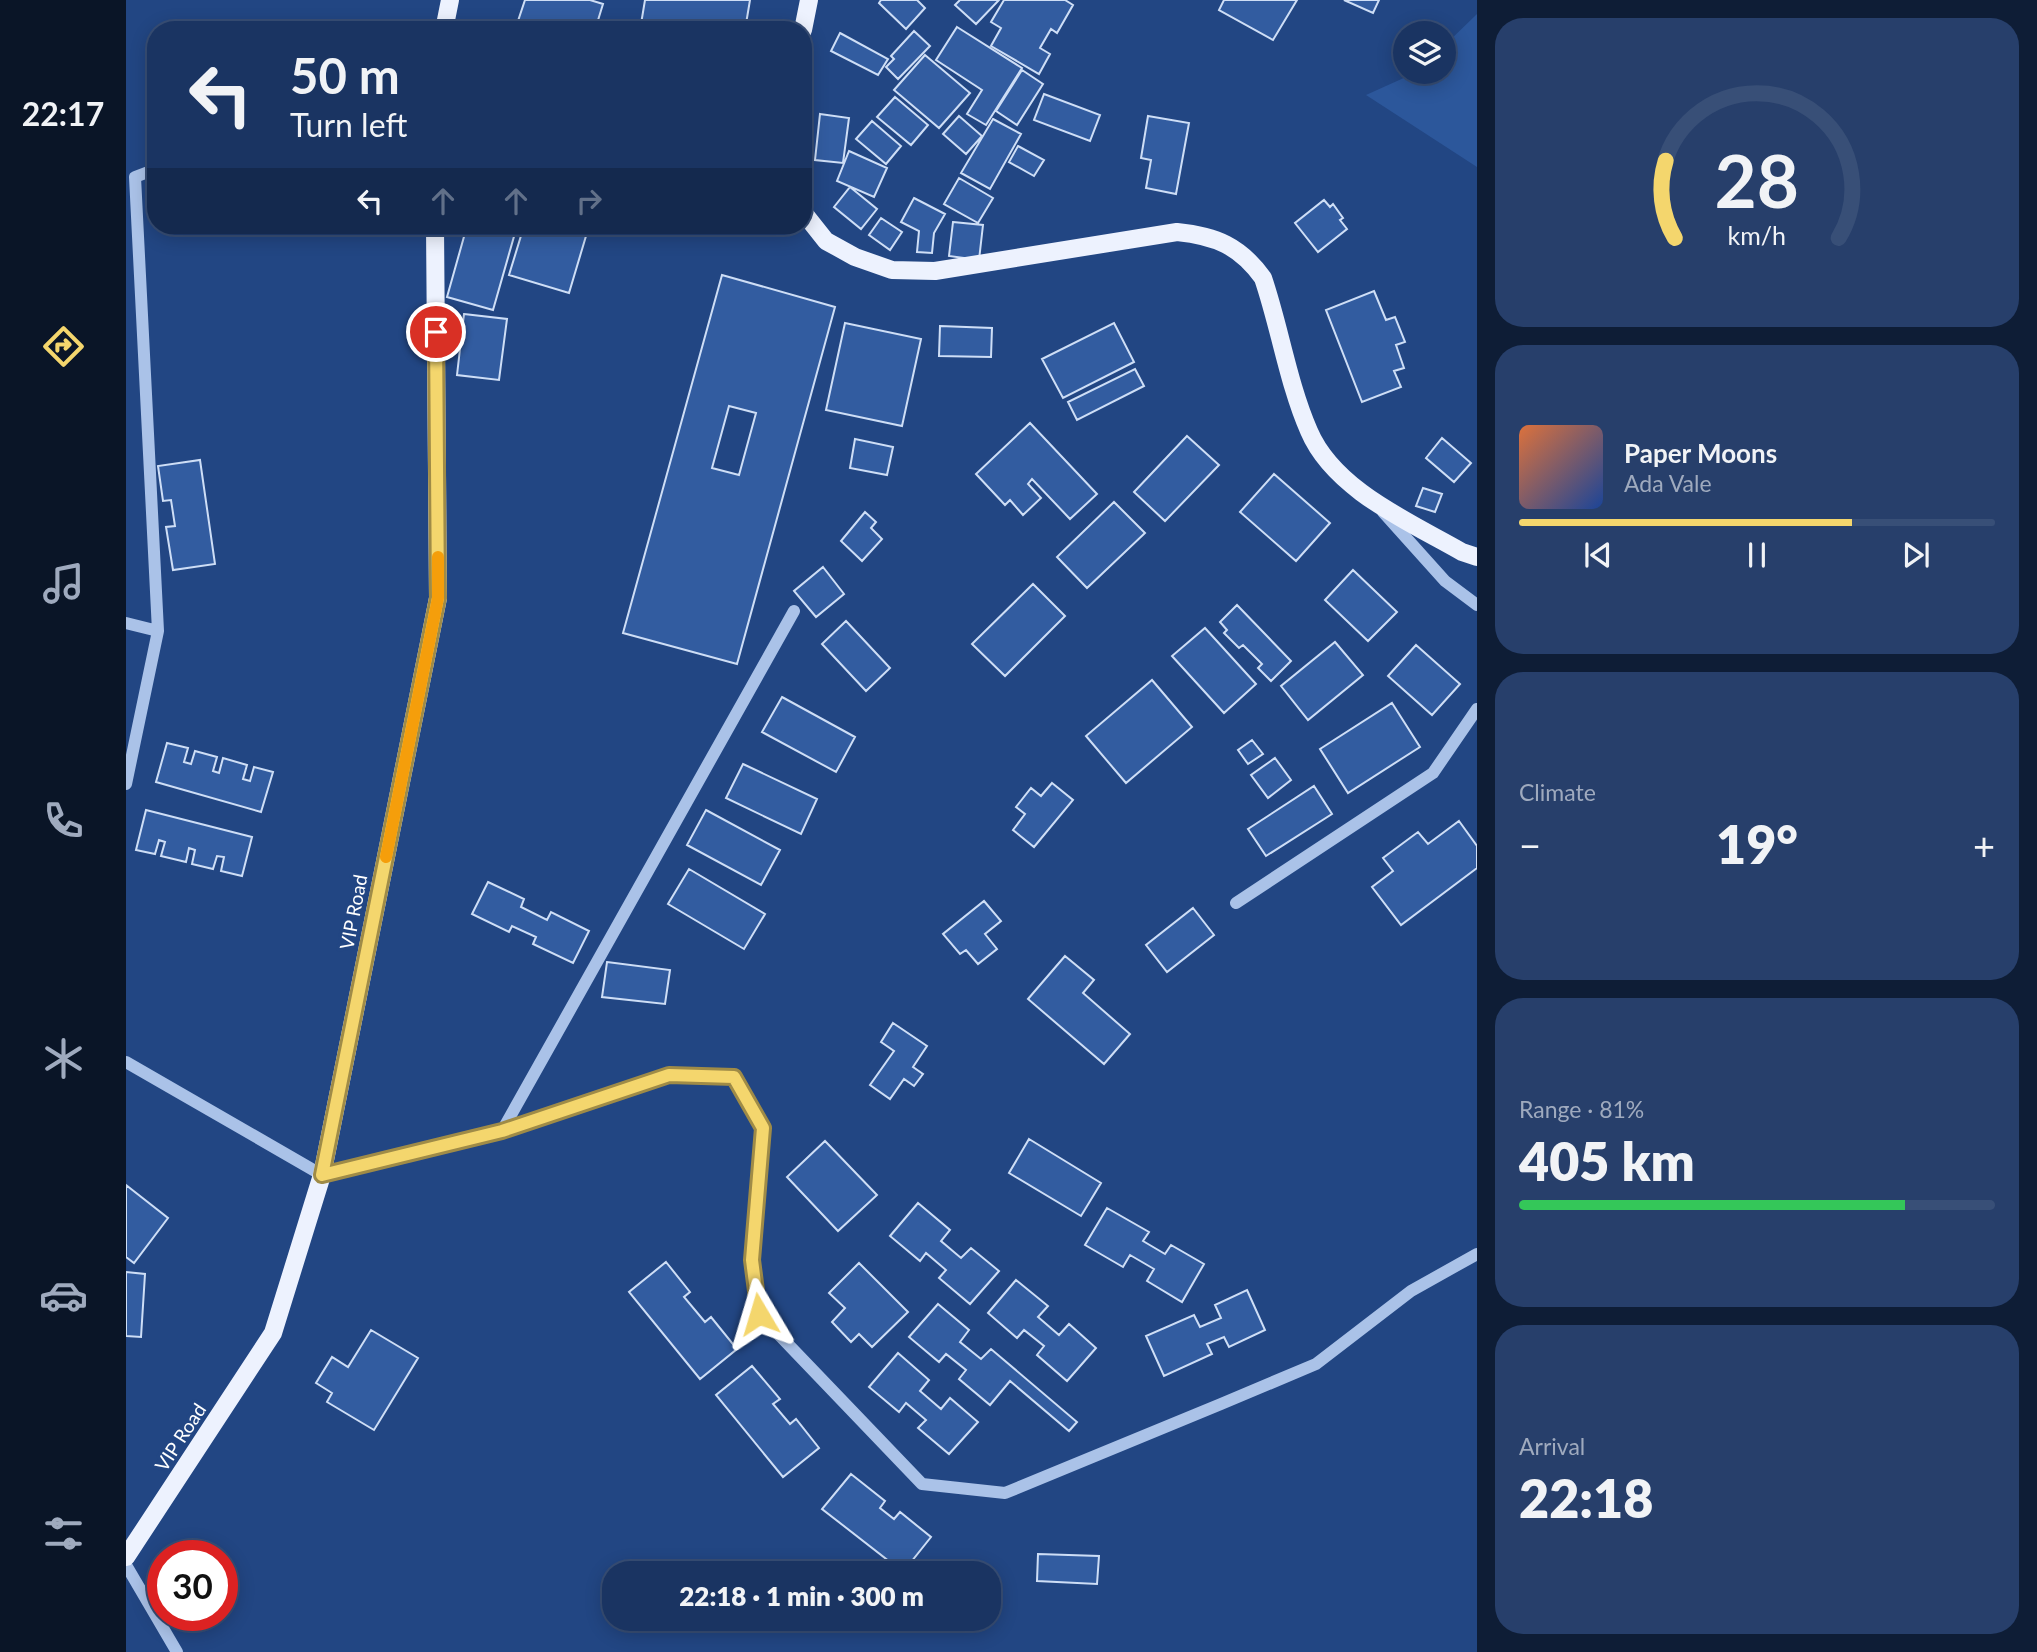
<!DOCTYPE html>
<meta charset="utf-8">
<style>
body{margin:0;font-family:Lato,sans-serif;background:#273f6b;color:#f1f3f6;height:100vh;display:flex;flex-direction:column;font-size:26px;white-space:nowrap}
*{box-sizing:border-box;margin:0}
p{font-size:23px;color:#9faabe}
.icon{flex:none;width:38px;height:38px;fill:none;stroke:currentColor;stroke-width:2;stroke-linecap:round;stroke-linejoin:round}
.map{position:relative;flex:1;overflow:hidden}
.details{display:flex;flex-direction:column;gap:18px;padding:18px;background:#0e1d36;width:560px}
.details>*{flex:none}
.hud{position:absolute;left:21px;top:21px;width:665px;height:214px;border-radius:28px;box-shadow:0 4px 18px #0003,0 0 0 2px #384f77;background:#1a3462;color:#f1f3f6;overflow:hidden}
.controls{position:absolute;left:1267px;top:21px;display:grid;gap:14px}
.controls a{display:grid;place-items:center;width:63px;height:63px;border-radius:50%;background:#1a3462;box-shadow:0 4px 18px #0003,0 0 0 2px #384f77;font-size:35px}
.speed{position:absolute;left:21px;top:1540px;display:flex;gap:14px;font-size:35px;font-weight:700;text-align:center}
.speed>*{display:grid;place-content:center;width:91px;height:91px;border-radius:50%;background:#1a3462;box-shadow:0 4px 18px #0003,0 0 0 2px #384f77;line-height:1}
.speed .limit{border:10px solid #d22;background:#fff;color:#111}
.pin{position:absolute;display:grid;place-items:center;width:60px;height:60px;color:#fff;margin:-30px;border:4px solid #fff;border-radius:50%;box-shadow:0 2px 7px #0007}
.me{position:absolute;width:77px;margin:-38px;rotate:353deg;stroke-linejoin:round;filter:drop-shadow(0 0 5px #0008)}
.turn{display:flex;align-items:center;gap:24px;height:147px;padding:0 28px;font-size:32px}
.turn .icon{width:91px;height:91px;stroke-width:2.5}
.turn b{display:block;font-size:49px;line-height:60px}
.lanes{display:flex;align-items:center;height:66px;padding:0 28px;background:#0003;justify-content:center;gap:35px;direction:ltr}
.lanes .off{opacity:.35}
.big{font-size:52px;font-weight:800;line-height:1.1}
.details .card{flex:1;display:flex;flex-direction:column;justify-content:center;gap:10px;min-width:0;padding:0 24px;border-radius:28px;background:#273f6b}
.details .dial{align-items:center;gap:0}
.dial svg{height:182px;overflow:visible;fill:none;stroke:#384f77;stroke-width:7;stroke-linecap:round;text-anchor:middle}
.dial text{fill:#f1f3f6;stroke:none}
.song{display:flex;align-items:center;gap:21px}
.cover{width:84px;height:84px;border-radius:10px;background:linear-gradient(135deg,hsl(20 70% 55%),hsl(220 70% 35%))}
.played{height:7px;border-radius:4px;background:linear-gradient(90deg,#f4d66d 70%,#384f77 70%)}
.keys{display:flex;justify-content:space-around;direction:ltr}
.heat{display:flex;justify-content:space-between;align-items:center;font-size:38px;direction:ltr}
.charge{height:10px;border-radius:5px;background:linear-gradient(90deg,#34c759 81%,#384f77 0)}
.trip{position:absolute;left:476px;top:1561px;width:399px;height:70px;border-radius:28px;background:#1a3462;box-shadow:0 4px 18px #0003,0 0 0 2px #384f77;font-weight:800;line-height:70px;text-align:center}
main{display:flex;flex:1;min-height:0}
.tab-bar{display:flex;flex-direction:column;width:126px;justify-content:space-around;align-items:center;background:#0a1527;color:#9faabe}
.tab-bar .icon{width:49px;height:49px}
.tab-bar .current{color:#f4d66d}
.tab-bar b{font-size:32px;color:#f1f3f6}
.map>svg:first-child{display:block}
.green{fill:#2c579b}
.building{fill:#325ca0;stroke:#cedef6;stroke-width:2;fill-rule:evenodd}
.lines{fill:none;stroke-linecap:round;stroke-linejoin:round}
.minor{stroke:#aac2e8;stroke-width:12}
.major{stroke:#edf2fe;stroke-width:18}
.route-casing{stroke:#9f8b47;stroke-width:18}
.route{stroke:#f4d66d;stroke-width:12}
.slow{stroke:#f59e0b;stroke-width:12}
.labels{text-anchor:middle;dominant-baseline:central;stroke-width:7;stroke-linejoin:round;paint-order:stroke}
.street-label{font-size:19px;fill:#fff;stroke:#224683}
</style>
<main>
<nav class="tab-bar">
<b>22:17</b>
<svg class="icon current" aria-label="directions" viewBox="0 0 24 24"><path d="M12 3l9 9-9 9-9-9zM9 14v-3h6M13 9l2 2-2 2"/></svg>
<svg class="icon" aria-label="music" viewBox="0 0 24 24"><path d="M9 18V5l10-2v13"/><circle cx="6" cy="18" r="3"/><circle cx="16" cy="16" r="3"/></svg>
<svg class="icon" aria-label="phone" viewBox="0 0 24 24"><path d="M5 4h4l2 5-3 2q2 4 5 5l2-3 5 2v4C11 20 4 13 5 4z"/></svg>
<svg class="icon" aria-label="climate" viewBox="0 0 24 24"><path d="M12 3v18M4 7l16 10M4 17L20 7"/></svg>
<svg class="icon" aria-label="car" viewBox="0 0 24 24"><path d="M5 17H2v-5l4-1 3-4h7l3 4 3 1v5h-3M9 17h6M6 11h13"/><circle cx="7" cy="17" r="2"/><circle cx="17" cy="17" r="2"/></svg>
<svg class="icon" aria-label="filters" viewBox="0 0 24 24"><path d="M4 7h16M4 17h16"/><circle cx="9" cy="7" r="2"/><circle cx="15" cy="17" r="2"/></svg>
</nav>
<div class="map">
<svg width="1351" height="1652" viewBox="0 0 1351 1652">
<rect width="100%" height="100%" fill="#224683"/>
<!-- green -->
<path class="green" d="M 1351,14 L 1351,167 L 1240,95 L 1291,72 L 1318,72 L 1318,46 Z"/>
<!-- building -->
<path class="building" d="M 399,0 L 464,0 L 477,4 L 469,30 L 389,30 Z
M 519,0 L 624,0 L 619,30 L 514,30 Z
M 755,0 L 791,0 L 799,8 L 780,29 L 753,3 Z
M 834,0 L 873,0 L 850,24 L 829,5 Z
M 878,0 L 939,0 L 947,5 L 931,33 L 925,29 L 914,48 L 924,54 L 913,74 L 865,46 L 875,28 L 865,22 Z
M 1098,0 L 1171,0 L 1147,40 L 1093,10 Z
M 1218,0 L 1253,0 L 1247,13 Z
M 831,27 L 896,68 L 860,125 L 841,114 L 856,90 L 810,60 Z
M 788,31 L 804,46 L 772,79 L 760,67 L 768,59 L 765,56 Z
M 714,33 L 762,59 L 752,75 L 705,51 Z
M 799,55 L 844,93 L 813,128 L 768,90 Z
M 896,70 L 917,84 L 891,125 L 870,111 Z
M 918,94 L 974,115 L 964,141 L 908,120 Z
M 769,97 L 802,125 L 785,145 L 751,117 Z
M 694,114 L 723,118 L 717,163 L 689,160 Z
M 833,116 L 856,136 L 840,154 L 817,134 Z
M 1022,116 L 1063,123 L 1050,194 L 1020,188 L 1025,160 L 1015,158 Z
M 867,119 L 895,134 L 864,189 L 835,173 Z
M 746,121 L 775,146 L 760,164 L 730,139 Z
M 892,146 L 918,160 L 908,176 L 883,162 Z
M 723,151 L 761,168 L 748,197 L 711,181 Z
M 833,178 L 867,198 L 852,223 L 818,204 Z
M 724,187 L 751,209 L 735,229 L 708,207 Z
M 788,198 L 819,214 L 808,233 L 806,253 L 791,252 L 793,231 L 775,222 Z
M 1198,200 L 1204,207 L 1207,204 L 1217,218 L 1214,220 L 1221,229 L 1192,252 L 1169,223 Z
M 755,218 L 776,232 L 764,250 L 743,235 Z
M 827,222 L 857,225 L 853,260 L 823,256 Z
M 341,226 L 362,226 L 389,233 L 367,310 L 321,297 Z
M 398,226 L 463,226 L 443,293 L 383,275 Z
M 596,275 L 709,307 L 611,664 L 497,633 ZM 603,406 L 630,413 L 613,475 L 586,468 Z
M 1248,291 L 1260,320 L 1269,317 L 1279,342 L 1270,345 L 1278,368 L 1268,371 L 1275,387 L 1236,402 L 1200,310 Z
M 338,314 L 381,319 L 373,380 L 331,375 Z
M 719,323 L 795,339 L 776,426 L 700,410 Z
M 988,323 L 1008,362 L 937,398 L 916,359 Z
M 814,326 L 866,328 L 865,357 L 813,356 Z
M 1009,369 L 1018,386 L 951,420 L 942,402 Z
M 904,423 L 971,494 L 944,519 L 906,479 L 902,484 L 915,498 L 897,515 L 884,500 L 879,505 L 850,474 Z
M 1061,436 L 1093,465 L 1039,521 L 1008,492 Z
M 1316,438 L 1345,463 L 1328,482 L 1300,458 Z
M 729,439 L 767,447 L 761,475 L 724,468 Z
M 74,460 L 89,564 L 47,570 L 40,527 L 49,526 L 45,500 L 37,501 L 32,466 Z
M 1148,474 L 1204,523 L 1170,561 L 1114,512 Z
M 1297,488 L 1316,494 L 1309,512 L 1290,506 Z
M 988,502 L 1019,533 L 961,588 L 931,557 Z
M 739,512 L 750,522 L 745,528 L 756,539 L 736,561 L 715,541 Z
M 697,567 L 718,594 L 690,617 L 668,591 Z
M 1227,570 L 1271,612 L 1242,641 L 1199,600 Z
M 907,584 L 939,616 L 879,676 L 846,644 Z
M 1111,605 L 1165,661 L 1145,681 L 1132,668 L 1136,664 L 1117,645 L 1113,648 L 1098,633 L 1101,630 L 1094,622 Z
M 720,621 L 764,668 L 740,691 L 696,644 Z
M 1079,628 L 1130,684 L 1098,713 L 1046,656 Z
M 1209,642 L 1237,675 L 1182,720 L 1155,686 Z
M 1290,645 L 1334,684 L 1306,715 L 1262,676 Z
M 1026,680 L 1066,727 L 1000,783 L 960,736 Z
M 656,697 L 729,737 L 710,772 L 636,732 Z
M 1266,703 L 1294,747 L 1222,793 L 1194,749 Z
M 1126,740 L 1137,754 L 1122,764 L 1112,750 Z
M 41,743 L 62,748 L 58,762 L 65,764 L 69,751 L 91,757 L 87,771 L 93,773 L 97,758 L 121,765 L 117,779 L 124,781 L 128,767 L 147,772 L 135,812 L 30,782 Z
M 1149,758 L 1165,780 L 1142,798 L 1125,775 Z
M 617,764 L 691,799 L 675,834 L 600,798 Z
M 926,783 L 947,800 L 908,847 L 887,830 L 899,814 L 890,807 L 905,788 L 915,796 Z
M 1188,786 L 1206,814 L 1140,856 L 1122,829 Z
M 20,810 L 126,837 L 116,876 L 95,871 L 98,857 L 91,856 L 87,869 L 66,864 L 69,850 L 63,848 L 60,862 L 35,856 L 39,842 L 33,840 L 29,854 L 10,850 Z
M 580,810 L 654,850 L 635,885 L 561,845 Z
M 1333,821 L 1351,846 L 1351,868 L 1275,925 L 1246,887 L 1267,871 L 1257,858 L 1292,832 L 1302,844 Z
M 563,869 L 639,914 L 618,949 L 542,904 Z
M 362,882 L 398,899 L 395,907 L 421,920 L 425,912 L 463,931 L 447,963 L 407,944 L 410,937 L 386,926 L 383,932 L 346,914 Z
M 858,901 L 875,921 L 859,934 L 871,949 L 852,964 L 840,950 L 834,954 L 817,934 Z
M 1067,908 L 1088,935 L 1041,972 L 1020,945 Z
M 939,956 L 968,980 L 957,993 L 1004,1034 L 978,1064 L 902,999 Z
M 481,962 L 544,970 L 539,1004 L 476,997 Z
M 767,1023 L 801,1046 L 787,1067 L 797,1074 L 788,1086 L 778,1079 L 764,1099 L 744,1085 L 768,1051 L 755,1042 Z
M 903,1139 L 975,1183 L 955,1216 L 883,1173 Z
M 699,1141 L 751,1195 L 712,1231 L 661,1177 Z
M 0,1185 L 42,1218 L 8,1263 L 0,1257 Z
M 792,1203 L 824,1230 L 815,1241 L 835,1258 L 845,1248 L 873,1271 L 844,1304 L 813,1278 L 820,1270 L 800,1253 L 794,1261 L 764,1236 Z
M 981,1208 L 1023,1232 L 1017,1241 L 1039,1254 L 1045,1245 L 1078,1264 L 1056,1302 L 1021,1281 L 1028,1269 L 1004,1255 L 997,1267 L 959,1245 Z
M 540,1262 L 564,1292 L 558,1297 L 579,1322 L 585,1317 L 611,1349 L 574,1379 L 503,1292 Z
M 733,1263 L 782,1312 L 746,1347 L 733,1334 L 725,1342 L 706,1322 L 719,1308 L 703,1293 Z
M 0,1272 L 19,1274 L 15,1337 L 0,1336 Z
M 890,1280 L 922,1306 L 912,1317 L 933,1335 L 943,1324 L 970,1348 L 941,1381 L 911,1355 L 918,1346 L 898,1330 L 891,1338 L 862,1313 Z
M 1121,1290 L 1139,1330 L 1103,1347 L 1098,1337 L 1081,1344 L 1086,1354 L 1038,1376 L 1020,1336 L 1068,1315 L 1074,1327 L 1095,1318 L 1089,1305 Z
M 812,1304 L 843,1330 L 834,1342 L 855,1359 L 865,1349 L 951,1422 L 943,1431 L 884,1381 L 864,1405 L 833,1379 L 840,1370 L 820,1354 L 813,1362 L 783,1337 Z
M 245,1330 L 292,1358 L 248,1430 L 201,1402 L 206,1393 L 190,1383 L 206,1357 L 222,1367 Z
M 772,1353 L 803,1380 L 794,1391 L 815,1409 L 824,1398 L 852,1422 L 823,1454 L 792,1428 L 800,1420 L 780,1403 L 773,1412 L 743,1387 Z
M 626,1366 L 654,1399 L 647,1404 L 664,1424 L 670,1419 L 693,1448 L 657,1477 L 590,1395 Z
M 725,1474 L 759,1501 L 754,1508 L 768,1519 L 774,1512 L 805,1537 L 777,1572 L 696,1509 Z
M 912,1554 L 973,1556 L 971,1584 L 911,1581 Z"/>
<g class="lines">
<!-- minor -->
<path class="minor" d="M 1257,512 L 1319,581 L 1351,605
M 0,623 L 32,631
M 0,784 L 32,631 L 9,177 L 30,169
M 1110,903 L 1307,773 L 1351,709
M 0,1062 L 196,1175 L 376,1131 L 668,611
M 376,1131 L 543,1075 L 608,1077 L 637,1128 L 627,1260 L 633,1314 L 796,1484 L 879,1493 L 1095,1404 L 1190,1364 L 1285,1291 L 1351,1254
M 0,1565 L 51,1652"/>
<!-- major -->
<path class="major" d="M 318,30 L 324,0
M 677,30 L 683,0
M 677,212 L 700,241 L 729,257 L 766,270 L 809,271 L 1051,232 C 1090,236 1114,246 1137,278 C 1154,328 1162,383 1183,431 C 1208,490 1284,522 1336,552 L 1351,557
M 0,1557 L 147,1333 L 196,1175 L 312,598 L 309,226"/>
</g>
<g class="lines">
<defs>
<path id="route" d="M 310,332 L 312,598 L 196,1175 L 376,1131 L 543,1075 L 608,1077 L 637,1128 L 626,1260 L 633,1314"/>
</defs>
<!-- route casing -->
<use href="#route" class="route-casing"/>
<!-- route -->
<use href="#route" class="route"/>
<!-- slow -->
<path class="slow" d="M 260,857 L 312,598 L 312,557"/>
</g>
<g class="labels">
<!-- street labels -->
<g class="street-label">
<text transform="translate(227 912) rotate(-79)">VIP Road</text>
<text transform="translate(54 1437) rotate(-57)">VIP Road</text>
</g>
</g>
</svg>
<div class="controls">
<a><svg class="icon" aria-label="layers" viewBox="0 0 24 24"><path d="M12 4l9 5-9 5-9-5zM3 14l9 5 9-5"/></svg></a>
</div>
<div class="speed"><div class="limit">30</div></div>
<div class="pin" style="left:310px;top:332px;background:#d93025"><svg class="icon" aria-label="arrive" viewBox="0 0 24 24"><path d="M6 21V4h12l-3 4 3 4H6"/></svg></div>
<svg class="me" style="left:633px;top:1314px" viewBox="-20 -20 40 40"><path d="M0-17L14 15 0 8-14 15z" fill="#f4d66d" stroke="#fff" stroke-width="4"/></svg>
<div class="trip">22:18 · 1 min · 300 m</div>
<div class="hud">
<div class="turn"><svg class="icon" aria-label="left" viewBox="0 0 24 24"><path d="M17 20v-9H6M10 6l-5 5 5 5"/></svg><div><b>50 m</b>Turn left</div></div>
<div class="lanes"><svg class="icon" aria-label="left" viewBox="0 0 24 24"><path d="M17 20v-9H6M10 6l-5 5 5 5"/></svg><svg class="icon off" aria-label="ahead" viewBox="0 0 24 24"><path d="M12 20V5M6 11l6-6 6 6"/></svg><svg class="icon off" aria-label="ahead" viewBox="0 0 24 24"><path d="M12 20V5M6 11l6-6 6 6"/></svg><svg class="icon off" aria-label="right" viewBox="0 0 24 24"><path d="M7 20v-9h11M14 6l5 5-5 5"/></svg></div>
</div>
</div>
<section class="details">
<div class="card dial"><svg viewBox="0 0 100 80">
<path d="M14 69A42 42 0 1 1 86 69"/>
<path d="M14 69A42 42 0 0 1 10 35" stroke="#f4d66d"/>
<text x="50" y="56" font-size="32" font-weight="700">28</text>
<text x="50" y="72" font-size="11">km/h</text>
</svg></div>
<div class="card">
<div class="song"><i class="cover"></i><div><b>Paper Moons</b><p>Ada Vale</p></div></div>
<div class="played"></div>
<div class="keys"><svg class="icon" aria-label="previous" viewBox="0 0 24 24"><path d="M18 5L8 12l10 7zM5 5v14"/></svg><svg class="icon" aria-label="pause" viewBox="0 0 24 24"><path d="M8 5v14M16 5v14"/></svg><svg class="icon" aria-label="next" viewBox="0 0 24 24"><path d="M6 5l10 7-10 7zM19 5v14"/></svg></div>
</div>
<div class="card"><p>Climate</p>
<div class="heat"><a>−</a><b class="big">19°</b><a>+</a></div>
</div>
<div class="card"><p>Range · 81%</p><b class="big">405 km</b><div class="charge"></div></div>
<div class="card"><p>Arrival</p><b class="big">22:18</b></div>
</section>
</main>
